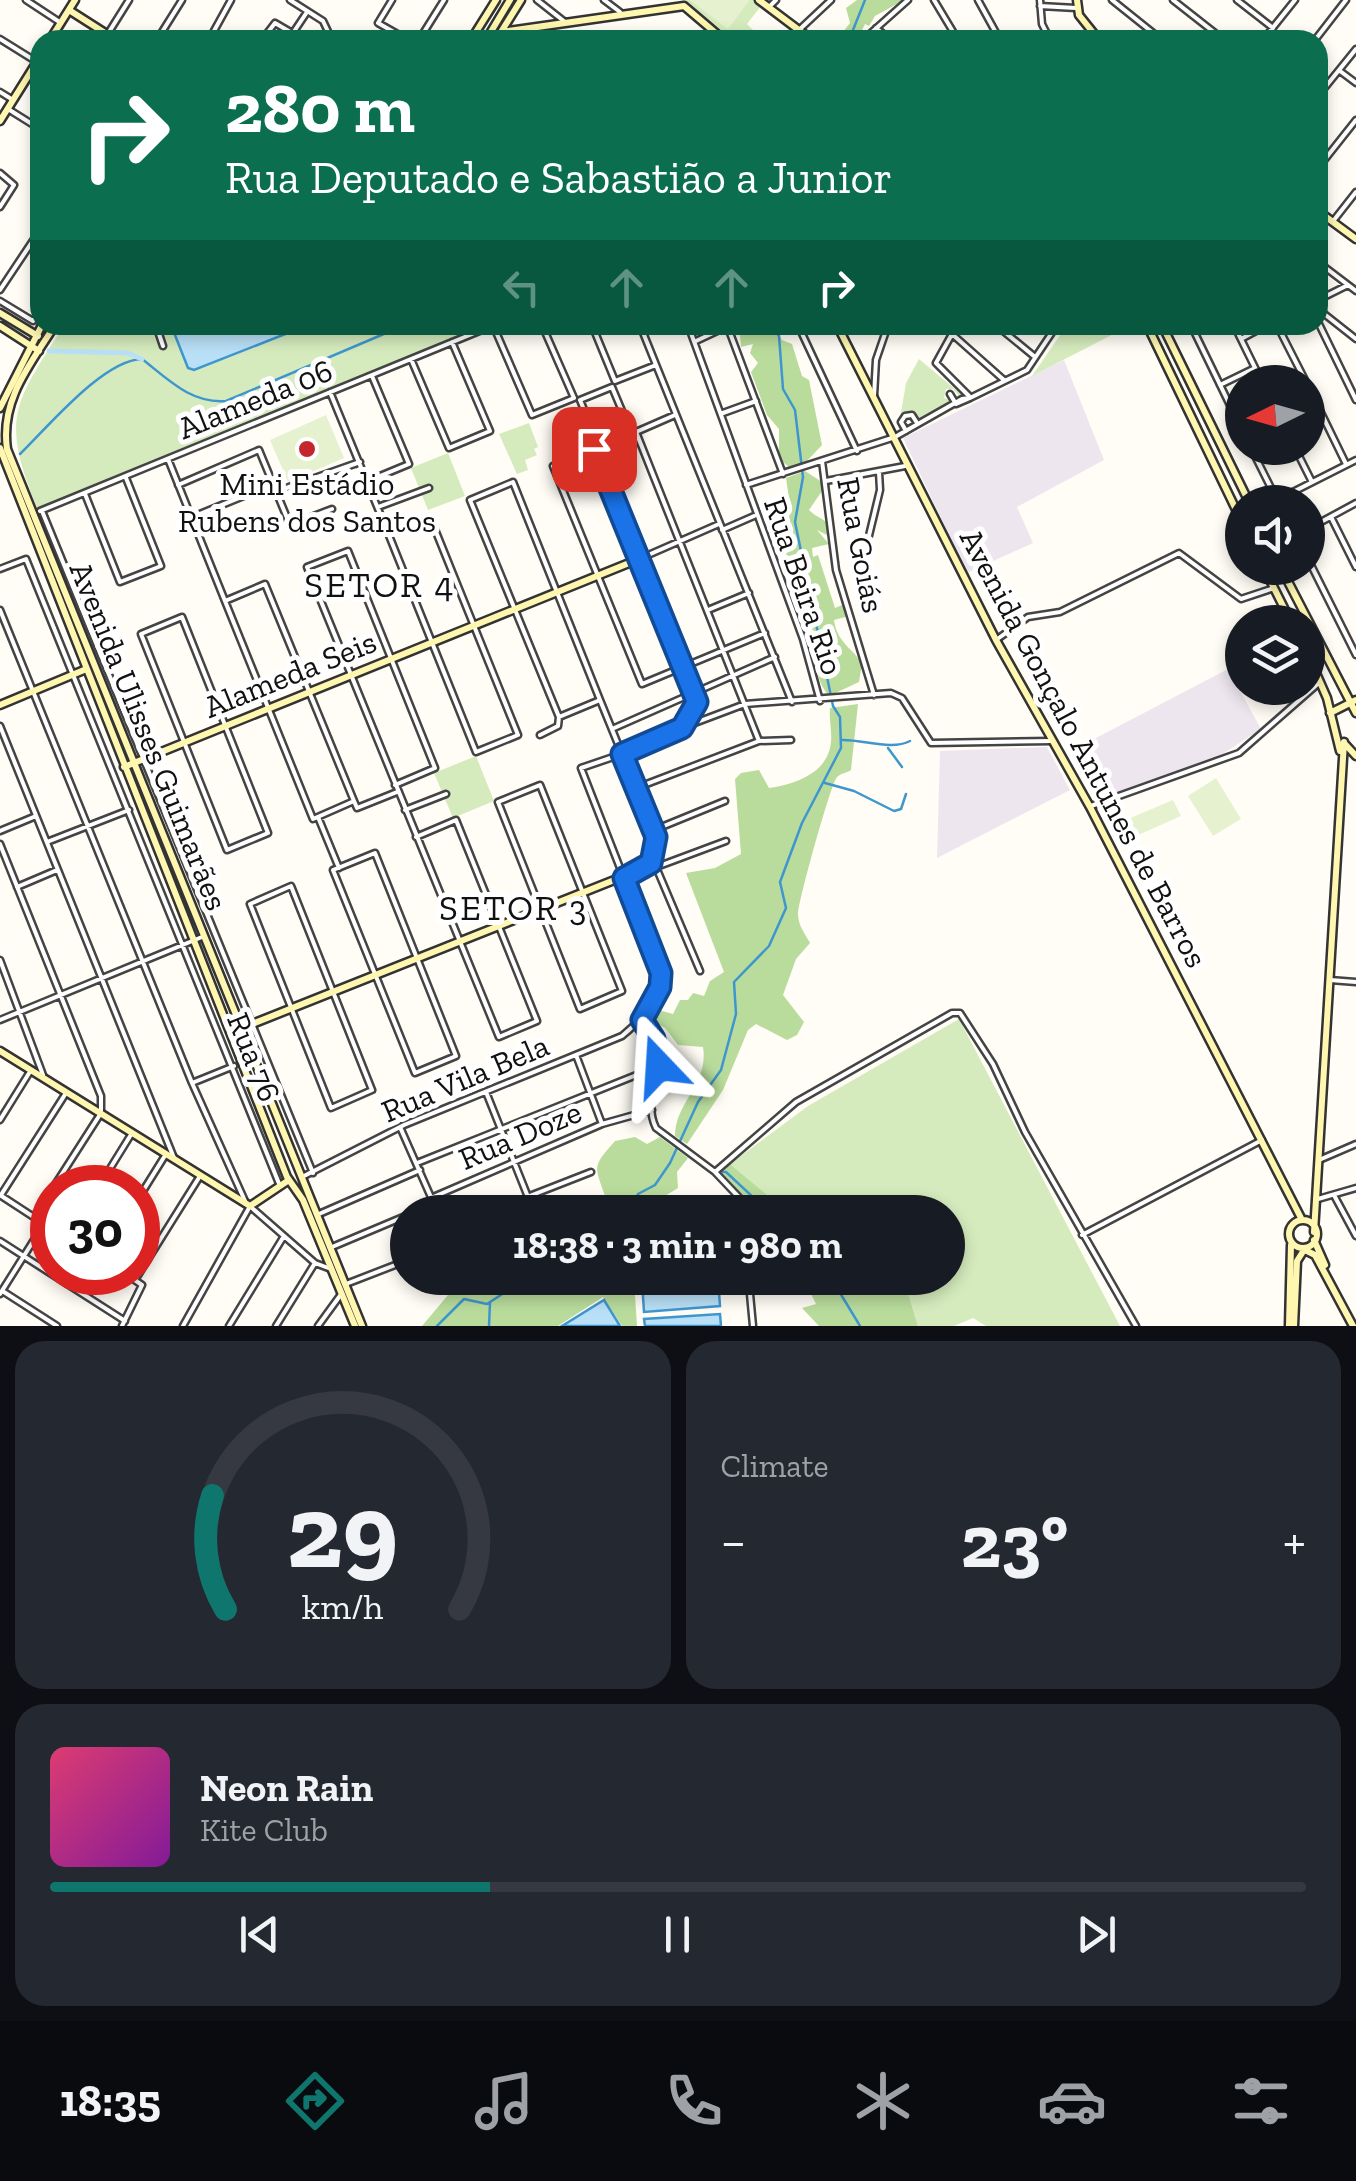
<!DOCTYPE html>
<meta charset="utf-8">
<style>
body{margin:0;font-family:"Zilla Slab",serif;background:#242831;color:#f1f3f6;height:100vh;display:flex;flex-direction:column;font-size:38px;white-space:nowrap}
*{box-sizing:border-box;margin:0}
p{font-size:32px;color:#9ea1a6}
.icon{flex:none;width:55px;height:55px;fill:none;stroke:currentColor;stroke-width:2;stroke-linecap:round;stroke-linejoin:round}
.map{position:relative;height:1326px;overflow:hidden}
.sheet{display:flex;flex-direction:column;gap:15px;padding:15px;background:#0d0f14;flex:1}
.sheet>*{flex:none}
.top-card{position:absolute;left:30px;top:30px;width:1298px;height:305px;border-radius:30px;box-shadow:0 5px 15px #0003;background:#0b6e4f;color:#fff;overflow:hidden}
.needle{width:65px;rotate:265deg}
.fabs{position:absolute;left:1225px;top:365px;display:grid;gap:20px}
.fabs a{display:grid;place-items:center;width:100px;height:100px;border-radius:50%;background:#171b24;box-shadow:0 5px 15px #0003;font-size:50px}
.speed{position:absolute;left:30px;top:1165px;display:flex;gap:20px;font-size:50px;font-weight:700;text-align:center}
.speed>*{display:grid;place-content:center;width:130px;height:130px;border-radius:50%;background:#171b24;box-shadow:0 5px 15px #0003;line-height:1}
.speed .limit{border:15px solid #d22;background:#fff;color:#111}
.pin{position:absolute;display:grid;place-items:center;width:85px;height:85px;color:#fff;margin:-42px;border-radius:20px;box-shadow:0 5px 15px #0006}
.me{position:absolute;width:110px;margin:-55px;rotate:340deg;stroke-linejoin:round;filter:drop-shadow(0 0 8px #0008)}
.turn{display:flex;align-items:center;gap:35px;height:210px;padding:0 30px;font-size:45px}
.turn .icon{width:130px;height:130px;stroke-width:2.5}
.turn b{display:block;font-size:70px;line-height:85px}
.lanes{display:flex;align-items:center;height:95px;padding:0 30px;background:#0003;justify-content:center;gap:50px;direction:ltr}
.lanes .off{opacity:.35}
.big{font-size:75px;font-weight:800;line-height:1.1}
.sheet .widget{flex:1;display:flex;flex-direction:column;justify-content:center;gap:15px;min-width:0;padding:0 35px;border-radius:30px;background:#242831}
.sheet .dial{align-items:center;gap:0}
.dial svg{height:260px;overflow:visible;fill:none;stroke:#363941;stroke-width:7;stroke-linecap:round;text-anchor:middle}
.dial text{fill:#f1f3f6;stroke:none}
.song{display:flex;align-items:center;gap:30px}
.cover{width:120px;height:120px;border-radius:15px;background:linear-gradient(135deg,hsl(340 70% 55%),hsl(290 70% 35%))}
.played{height:10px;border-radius:5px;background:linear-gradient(90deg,#0f766e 35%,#363941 35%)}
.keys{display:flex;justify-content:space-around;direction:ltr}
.heat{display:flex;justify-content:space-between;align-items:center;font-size:55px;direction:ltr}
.sheet .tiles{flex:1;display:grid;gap:15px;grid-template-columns:1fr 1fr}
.widget:last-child{grid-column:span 2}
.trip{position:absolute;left:390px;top:1195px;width:575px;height:100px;border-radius:50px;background:#171b24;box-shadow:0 5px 15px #0003;font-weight:800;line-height:100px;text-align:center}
.dock{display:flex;height:160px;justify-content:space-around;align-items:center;background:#090b0e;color:#9ea1a6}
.dock .icon{width:70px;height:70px}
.dock .current{color:#0f766e}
.dock b{font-size:45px;color:#f1f3f6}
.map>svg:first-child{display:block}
.industrial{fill:#eee6ef}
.green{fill:#d5ebbd}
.forest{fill:#b9dc9c}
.pitch{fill:#e6f2cf}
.water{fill:#b9e0f7;stroke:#3f96cf;stroke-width:2.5}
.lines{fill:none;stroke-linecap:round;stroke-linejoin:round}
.stream{stroke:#3f96cf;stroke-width:2.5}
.canal{stroke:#b9e0f7;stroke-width:5}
.street-casing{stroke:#444;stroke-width:9}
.secondary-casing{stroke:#333;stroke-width:11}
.street{stroke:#fff;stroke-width:4}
.secondary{stroke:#fff6b0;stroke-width:6}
.route-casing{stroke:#114b97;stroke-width:25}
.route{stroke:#1a73e8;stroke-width:18}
.poi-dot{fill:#c4262e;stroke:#fff;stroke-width:4}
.labels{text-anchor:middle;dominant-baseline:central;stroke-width:10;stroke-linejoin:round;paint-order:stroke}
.street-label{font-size:32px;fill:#111;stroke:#fff}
.poi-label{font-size:32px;fill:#111;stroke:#fff}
.neighbourhood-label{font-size:35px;letter-spacing:2.5px;fill:#111;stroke:#fff}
</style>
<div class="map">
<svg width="1356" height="1326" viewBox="0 0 1356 1326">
<rect width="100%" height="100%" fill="#fffdf5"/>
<!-- industrial -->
<path class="industrial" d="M 1064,360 L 1104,460 L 1017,507 L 1033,543 L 967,573 L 903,438 Z
M 1228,669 L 1261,729 L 1218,757 L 1096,801 L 1071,751 Z
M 1047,747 L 1070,790 L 937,858 L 940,751 Z"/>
<!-- green -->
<path class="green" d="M 682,0 L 754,0 L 761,6 L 747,24 L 763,40 L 727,40 L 724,32 Z
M 64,325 L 486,325 L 37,508 C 0,416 14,405 64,325 Z
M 1067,325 L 1131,325 L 1032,376 Z
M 919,359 L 962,395 L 962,399 L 953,389 L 946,389 L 944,398 L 954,401 L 920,421 L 912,414 L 902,418 L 899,425 L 906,383 Z
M 529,423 L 538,447 L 534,449 L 537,455 L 525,460 L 528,470 L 517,474 L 499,434 Z
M 448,453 L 465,496 L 428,510 L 411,468 Z
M 476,756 L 494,801 L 453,818 L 434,773 Z
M 959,1019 L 1120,1326 L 986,1326 L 973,1318 L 954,1326 L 918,1326 L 904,1280 L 890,1283 L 885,1278 L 948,1278 L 948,1212 L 788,1212 L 730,1164 L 808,1106 Z"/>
<!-- forest -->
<path class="forest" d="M 857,0 L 904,0 L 875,16 L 869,26 L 865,24 L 857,40 L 837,40 L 850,23 L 846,8 Z
M 774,325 L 782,340 L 792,344 L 802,376 L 809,380 L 822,445 L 805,463 L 789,467 L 779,459 L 779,429 L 767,415 L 751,372 L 758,363 L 750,353 L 753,344 L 741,347 L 739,325 Z
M 805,471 L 822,482 L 822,491 L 809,510 C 821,522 829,516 831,537 L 817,530 L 829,544 L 812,548 L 813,557 L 818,555 L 835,608 L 845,604 L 849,616 L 834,620 C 837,643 853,648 862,664 L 859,682 L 829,696 C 809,674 814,626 804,597 C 793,567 775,556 766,530 L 771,529 L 775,504 L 789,498 L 786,478 Z
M 858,704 L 851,770 C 847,773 841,773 837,777 C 831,783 798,902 798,914 C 798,925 805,934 810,943 L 796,959 L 783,995 L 804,1022 L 797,1035 L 787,1040 L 756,1024 L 748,1030 L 723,1090 L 687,1144 L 675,1136 C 675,1102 709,1084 703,1047 L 678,1045 L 665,1028 L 647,1017 L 651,1008 L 673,1014 L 680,1000 L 688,1000 L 693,993 L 704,996 L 710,981 L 724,972 L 686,873 L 715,868 L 741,854 L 735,779 L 741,773 L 759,770 L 769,788 C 796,784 828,773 831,742 C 832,731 829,719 830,708 Z
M 635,1137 L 647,1144 L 660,1137 L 688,1158 L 677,1172 L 678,1188 L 660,1199 L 651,1212 L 598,1212 L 605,1196 C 595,1166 591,1168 615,1141 Z
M 730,1164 L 788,1212 L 756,1212 L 718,1172 Z
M 489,1278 L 642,1278 L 634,1280 L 637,1326 L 622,1326 L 603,1297 L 558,1326 L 422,1326 L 448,1295 L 481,1289 Z
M 803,1278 L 885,1278 L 890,1283 L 904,1280 L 918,1326 L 819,1326 L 802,1308 L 816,1304 Z"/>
<!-- pitch -->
<path class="pitch" d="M 690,0 L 749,0 L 749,1 L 728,29 Z
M 326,415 L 344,458 L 288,482 L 270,440 Z
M 1216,778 L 1241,819 L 1213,836 L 1188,796 Z
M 1173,800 L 1181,816 L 1118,844 L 1109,827 Z"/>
<!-- water -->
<path class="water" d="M 171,325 L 308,325 L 194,370 L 188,368 Z
M 718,1278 L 720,1306 L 644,1312 L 642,1281 Z
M 604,1300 L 620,1326 L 562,1326 Z
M 720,1314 L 721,1326 L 645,1326 L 644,1319 Z"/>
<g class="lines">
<!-- stream -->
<path class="stream" d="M 849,40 L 865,0
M 20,454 C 48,427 103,360 142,359 C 168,379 191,404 226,401 L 405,325
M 841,740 C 863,739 891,751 910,741
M 888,748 L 902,767
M 825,783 L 854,791 L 894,811 L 901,809 L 906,794
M 718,1172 L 726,1172 L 769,1212
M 628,1212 L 638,1194 L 655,1185 L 670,1163 L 698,1102 L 721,1070 L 736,1014 L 734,982 L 769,946 L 786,908 L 780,882 L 802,823 L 841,748 L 840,717 L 833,706 L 795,522 L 803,477 L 795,410 L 783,389 L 779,336 L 772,325
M 831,1278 L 860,1326
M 437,1326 L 464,1299 L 487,1304 L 507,1291 L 537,1289 L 546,1278
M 489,1326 L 490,1303"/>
<!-- canal -->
<path class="canal" d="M 49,351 L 127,353 L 142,359"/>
<defs>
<path id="street" d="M 26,0 L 61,23
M 290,0 L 323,21 L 332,40
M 392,0 L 378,23 L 408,40
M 537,0 L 565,22
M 604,0 L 620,12
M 934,0 L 958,40
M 978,0 L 1000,40
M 1040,0 L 1042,24 L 1050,40
M 1112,0 L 1162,40
M 1173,0 L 1224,40
M 1237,0 L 1273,28
M 1040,6 L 1076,8
M 769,7 L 776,0
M 876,28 L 891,40
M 799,30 L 831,0
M 293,33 L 307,12
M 0,39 L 37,62
M 104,40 L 129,0
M 157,40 L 182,0
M 209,40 L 231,0
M 262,40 L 275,23 L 304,40
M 419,40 L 444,0
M 783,40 L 795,31
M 863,40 L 908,0
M 1263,40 L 1295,0
M 1315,40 L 1346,0
M 1340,71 L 1356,83
M 0,92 L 13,100
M 1318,96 L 1356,49
M 8,109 L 40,129
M 1318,168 L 1356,120
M 0,173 L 14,185 L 0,207
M 1334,220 L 1356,192
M 1318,262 L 1356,291
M 0,290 L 40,230
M 1318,300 L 1348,285
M 0,301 L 33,321 L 40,314
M 1318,309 L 1356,339
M 1318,322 L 1356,400
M 156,325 L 163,346
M 493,325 L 532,415 L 574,398 L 542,325
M 592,325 L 615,381 L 656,365
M 640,325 L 792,702
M 688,325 L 803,639 L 820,701
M 727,325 L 783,474
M 798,325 L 857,451
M 957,325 L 936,363 L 969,396
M 996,325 L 1035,357
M 1191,325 L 1242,430
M 1234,325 L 1262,382
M 1277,325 L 1306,382
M 952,334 L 1005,381
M 1241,339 L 1267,325
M 696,341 L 728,326
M 411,359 L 449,448 L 490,431 L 452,342
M 1220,385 L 1255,368
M 1308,386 L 1346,464
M 330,392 L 388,533
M 950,394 L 956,404
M 874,396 L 876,360 L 888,325
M 970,398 L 1027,370 L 1057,325
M 723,413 L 756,401
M 675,415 L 636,432 L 759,741
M 630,430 L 612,387 L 580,400 L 598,444 L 630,430 L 636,432
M 906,431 L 901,422 L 905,416 L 912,415 L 917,423
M 1251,448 L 1276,498
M 1295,448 L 1312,482
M 168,459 L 225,601
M 822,461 L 836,570 L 874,695
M 368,481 L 409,464 L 372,376
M 826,481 L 905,466
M 513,482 L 600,700 L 559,717 L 470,500 Z
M 178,485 L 259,450 L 290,525 L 332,509
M 746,485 L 895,437 L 962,399 L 970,398 L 956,404
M 275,492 L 360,462
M 85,494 L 120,582 L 161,566 L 126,478
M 1277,500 L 1356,460
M 378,507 L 429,488
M 40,511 L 494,325
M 42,511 L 313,1173
M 430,517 L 518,735 L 476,752 L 388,533 Z
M 1331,517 L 1356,567
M 190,518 L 273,484
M 719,524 L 639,559 L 594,449 L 553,466 L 642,684 L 765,633
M 1308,529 L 1356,503
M 722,530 L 754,516
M 866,548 L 880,490 L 879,472
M 1308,559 L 1356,655
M 0,569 L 26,559 L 280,1186
M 265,584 L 354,801 L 313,819 L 225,601 Z
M 0,610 L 192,1083 L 245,1201
M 708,610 L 749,593
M 182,617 L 268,833 L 227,850 L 141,634 Z
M 996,640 L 1028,617 L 1060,612 L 1179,553 L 1241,599 L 1274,588
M 0,726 L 174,1158
M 684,727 L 745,704 L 891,693 L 902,698 L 931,743 L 1053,741
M 612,729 L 775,657
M 540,735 L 558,726 L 559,717
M 395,785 L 435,768 L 348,551 L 307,567 L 499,1037 L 537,1021 L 456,820 L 416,837
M 540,785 L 622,991 L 580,1009 L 498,802 Z
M 636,788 L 759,741 L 791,740
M 354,801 L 357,808 L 397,792
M 1091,806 L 1239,753 L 1320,682
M 405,810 L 446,794
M 318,817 L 339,868
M 654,830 L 725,801
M 0,831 L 36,816
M 47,842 L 129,810
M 0,844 L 101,1096 L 101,1113 L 53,1188
M 375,853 L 456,1056 L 415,1073 L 333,870 Z
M 653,860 L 700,971
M 659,866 L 726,841
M 291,886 L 372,1090 L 331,1108 L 250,904 Z
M 17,887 L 57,870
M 0,960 L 43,1075
M 1330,980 L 1356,982
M 0,1020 L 202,937
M 642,1020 C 674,1053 639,1094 656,1128 L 715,1172 L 753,1212
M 576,1055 L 602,1124
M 192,1083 L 234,1066
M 486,1092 L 534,1212
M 0,1120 L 31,1070
M 400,1127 L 434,1204
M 1319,1160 L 1356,1144
M 417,1163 L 659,1066
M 715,1172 L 796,1102 L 952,1013 L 960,1013 L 993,1064 L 1025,1132 L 1136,1326
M 304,1176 L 404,1125 L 622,1036 C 643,1019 658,1000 661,973 L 581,768 L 622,754 L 600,700
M 98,1188 L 132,1133
M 0,1195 L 52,1229
M 1,1195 L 66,1093
M 527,1197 L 591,1172
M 1335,1197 L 1356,1236
M 431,1198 L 602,1124 L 652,1110
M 138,1199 L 166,1154
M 1318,1199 L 1356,1188
M 252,1208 L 315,1263 L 331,1269
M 414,1212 L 437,1203 L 445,1212
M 585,1212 L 592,1210
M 319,1214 L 420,1170
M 34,1217 L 52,1189
M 1082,1235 L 1262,1140
M 0,1241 L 125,1321
M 332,1247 L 408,1215
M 475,1278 L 477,1283
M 425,1279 L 434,1289 L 460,1278
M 135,1280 L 200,1176
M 346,1284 L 408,1260
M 4,1292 L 57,1326
M 0,1294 L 44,1224
M 122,1326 L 142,1285 L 123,1272
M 183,1326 L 249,1208
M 229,1326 L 284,1236
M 276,1326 L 315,1263
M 318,1326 L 342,1293
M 753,1326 L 750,1294 L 755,1278"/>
<path id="secondary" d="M 759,0 L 812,40
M 1077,0 L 1079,15 L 1099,40
M 69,10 L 116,40
M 502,32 L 684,6 L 724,40
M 50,40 L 75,0
M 471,40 L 496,0
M 486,40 L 510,0
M 496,40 L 521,0
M 0,121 L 40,57
M 1318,211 L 1356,239
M 0,313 L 38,336
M 55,325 C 30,365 0,400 7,449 L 362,1326
M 837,325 L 996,640 L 1090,807 L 1301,1218
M 1147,325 L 1242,522
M 1162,325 L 1249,502
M 0,326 L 39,351
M 0,408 L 42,325
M 0,448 L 287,1177 L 303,1200 L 355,1326
M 1264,568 L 1291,622
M 1281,568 L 1356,713
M 1308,655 L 1327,698 L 1340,751
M 0,705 L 84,670
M 1330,713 L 1356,700
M 1344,743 L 1356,756
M 124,767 L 639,559 L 695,692 C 704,731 649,742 622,754 C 634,784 671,838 647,867 L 232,1032
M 0,1051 L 250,1206 L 289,1180
M1289 1234a14 14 0 1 1 28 0a14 14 0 1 1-28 0Z
M 1314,1232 L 1344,742
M 1314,1240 L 1325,1265
M 1305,1250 L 1315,1255 L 1353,1326
M 1289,1326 L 1291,1245
M 1294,1326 L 1297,1261 L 1304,1250"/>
</defs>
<!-- street casing -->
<use href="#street" class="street-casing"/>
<!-- secondary casing -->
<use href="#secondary" class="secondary-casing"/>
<!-- street -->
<use href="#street" class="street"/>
<!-- secondary -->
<use href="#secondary" class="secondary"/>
</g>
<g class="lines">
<defs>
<path id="route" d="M 594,449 L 697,702 L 682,728 L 622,754 L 656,837 L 651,863 L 624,878 L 661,973 L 660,987 L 642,1020 L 654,1039 L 659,1066"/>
</defs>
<!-- route casing -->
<use href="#route" class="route-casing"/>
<!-- route -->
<use href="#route" class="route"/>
</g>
<!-- markers -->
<circle class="poi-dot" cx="307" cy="449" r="10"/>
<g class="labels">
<!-- street labels -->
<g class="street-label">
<text transform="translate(255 399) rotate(-22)">Alameda 06</text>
<text transform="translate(861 545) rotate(79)">Rua Goiás</text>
<text transform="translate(804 586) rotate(71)">Rua Beira Rio</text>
<text transform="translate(290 674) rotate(-22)">Alameda Seis</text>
<text transform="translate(149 736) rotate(68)">Avenida Ulisses Guimarães</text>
<text transform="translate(1084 748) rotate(62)">Avenida Gonçalo Antunes de Barros</text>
<text transform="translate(254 1057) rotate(68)">Rua 76</text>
<text transform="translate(465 1078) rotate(-23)">Rua Vila Bela</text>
<text transform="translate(520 1135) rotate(-23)">Rua Doze</text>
</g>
<!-- poi labels -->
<g class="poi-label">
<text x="307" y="484">Mini Estádio<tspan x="307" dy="37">Rubens dos Santos</tspan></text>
</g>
<!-- neighbourhood labels -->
<g class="neighbourhood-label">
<text x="380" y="585">SETOR 4</text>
<text x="514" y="908">SETOR 3</text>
</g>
</g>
</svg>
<div class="fabs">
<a><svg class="needle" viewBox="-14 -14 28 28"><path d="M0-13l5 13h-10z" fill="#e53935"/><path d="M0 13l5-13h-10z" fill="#9ea1a6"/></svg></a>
<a><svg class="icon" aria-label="sound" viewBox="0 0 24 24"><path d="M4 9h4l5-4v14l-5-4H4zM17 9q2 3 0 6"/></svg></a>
<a><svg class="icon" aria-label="layers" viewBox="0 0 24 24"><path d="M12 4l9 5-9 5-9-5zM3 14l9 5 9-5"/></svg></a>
</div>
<div class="speed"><div class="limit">30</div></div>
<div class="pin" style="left:594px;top:449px;background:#d93025"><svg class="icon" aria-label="arrive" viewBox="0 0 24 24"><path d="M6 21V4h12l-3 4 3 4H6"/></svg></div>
<svg class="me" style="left:659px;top:1066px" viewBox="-20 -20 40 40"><path d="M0-17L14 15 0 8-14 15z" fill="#1a73e8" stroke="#fff" stroke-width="4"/></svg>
<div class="trip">18:38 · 3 min · 980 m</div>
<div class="top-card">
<div class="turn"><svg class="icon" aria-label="right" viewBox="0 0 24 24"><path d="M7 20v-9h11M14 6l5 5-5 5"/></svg><div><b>280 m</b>Rua Deputado e Sabastião a Junior</div></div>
<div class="lanes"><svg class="icon off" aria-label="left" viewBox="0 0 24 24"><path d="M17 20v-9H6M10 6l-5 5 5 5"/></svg><svg class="icon off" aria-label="ahead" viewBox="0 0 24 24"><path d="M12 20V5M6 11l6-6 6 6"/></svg><svg class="icon off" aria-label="ahead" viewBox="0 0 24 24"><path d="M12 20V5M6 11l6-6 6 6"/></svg><svg class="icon" aria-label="right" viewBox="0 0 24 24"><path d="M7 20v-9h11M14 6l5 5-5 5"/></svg></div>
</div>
</div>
<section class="sheet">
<div class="tiles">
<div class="widget dial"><svg viewBox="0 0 100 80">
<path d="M14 69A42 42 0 1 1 86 69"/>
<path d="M14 69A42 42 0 0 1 10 34" stroke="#0f766e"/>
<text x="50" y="56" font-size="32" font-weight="700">29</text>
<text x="50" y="72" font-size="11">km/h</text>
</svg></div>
<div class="widget"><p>Climate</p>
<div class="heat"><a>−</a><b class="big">23°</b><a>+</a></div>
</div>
<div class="widget">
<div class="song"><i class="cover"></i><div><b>Neon Rain</b><p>Kite Club</p></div></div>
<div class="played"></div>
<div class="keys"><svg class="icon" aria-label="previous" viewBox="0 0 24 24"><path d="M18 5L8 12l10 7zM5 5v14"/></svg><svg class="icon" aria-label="pause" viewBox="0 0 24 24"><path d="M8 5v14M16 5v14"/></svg><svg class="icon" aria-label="next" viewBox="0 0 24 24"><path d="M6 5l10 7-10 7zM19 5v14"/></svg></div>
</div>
</div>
</section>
<nav class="dock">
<b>18:35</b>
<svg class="icon current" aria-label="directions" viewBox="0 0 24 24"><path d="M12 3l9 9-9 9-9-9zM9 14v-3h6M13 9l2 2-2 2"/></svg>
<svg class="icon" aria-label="music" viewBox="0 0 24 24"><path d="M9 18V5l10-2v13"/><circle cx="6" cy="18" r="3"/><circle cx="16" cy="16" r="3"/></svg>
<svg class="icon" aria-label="phone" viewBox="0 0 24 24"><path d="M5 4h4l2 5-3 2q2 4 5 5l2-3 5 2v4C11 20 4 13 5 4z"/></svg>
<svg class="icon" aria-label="climate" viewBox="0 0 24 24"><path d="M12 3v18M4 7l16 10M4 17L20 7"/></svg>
<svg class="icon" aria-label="car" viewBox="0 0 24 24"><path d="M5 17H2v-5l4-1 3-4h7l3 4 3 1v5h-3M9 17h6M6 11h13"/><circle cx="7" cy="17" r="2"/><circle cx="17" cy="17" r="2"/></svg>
<svg class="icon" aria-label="filters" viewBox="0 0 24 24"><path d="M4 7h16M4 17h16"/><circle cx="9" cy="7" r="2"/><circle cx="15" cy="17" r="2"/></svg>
</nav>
